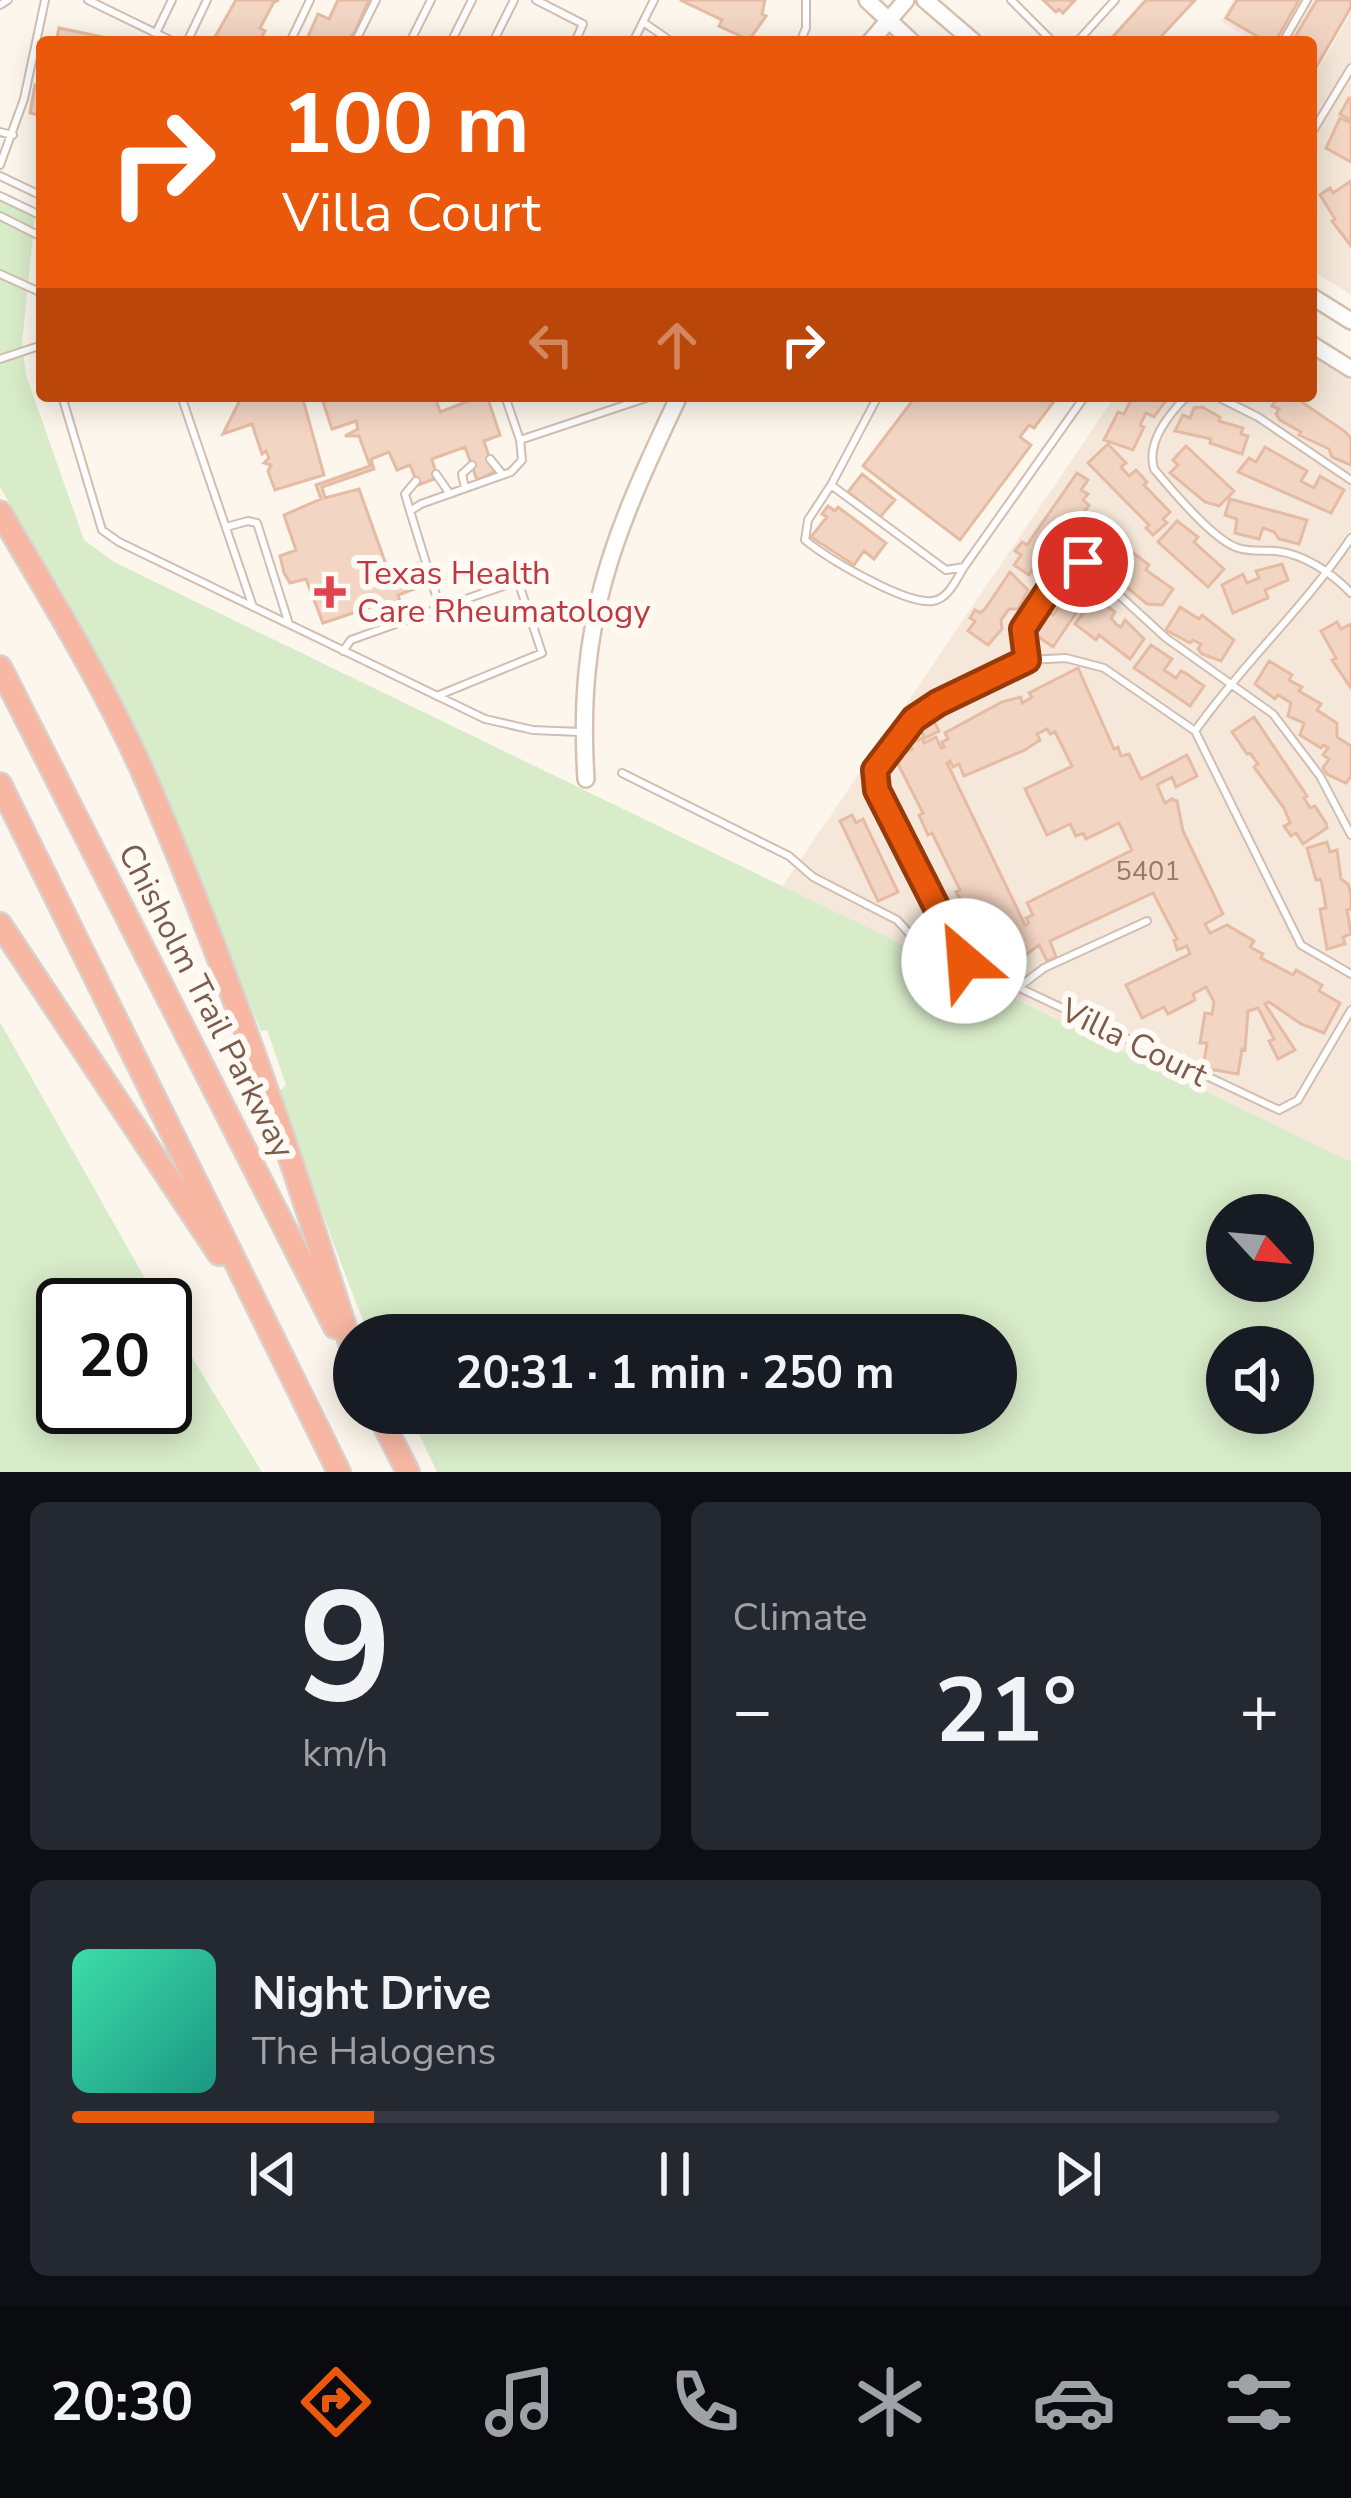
<!DOCTYPE html>
<meta charset="utf-8">
<style>
body{margin:0;font-family:"Nunito Sans",sans-serif;background:#242831;color:#f1f3f6;height:100vh;display:flex;flex-direction:column;font-size:45px;white-space:nowrap}
*{box-sizing:border-box;margin:0}
p{font-size:39px;color:#9ea1a6}
.icon{flex:none;width:66px;height:66px;fill:none;stroke:currentColor;stroke-width:2;stroke-linecap:round;stroke-linejoin:round}
.map{position:relative;height:1472px;overflow:hidden}
.drawer{display:flex;flex-direction:column;gap:30px;padding:30px;background:#0d0f14;flex:1}
.drawer>*{flex:none}
.hud{position:absolute;left:36px;top:36px;width:1281px;height:366px;border-radius:12px;box-shadow:0 6px 30px #0003;background:#ea580c;color:#fff;overflow:hidden}
.needle{width:78px;rotate:116deg}
.buttons{position:absolute;left:1206px;top:1194px;display:grid;gap:24px}
.buttons a{display:grid;place-items:center;width:108px;height:108px;border-radius:50%;background:#171b24;box-shadow:0 6px 30px #0003;font-size:60px}
.speed{position:absolute;left:36px;top:1278px;display:flex;gap:24px;font-size:60px;font-weight:700;text-align:center}
.speed>*{display:grid;place-content:center;width:156px;height:156px;border-radius:50%;background:#171b24;box-shadow:0 6px 30px #0003;line-height:1}
.speed .limit{border:6px solid #111;border-radius:18px;background:#fff;color:#111}
.pin{position:absolute;display:grid;place-items:center;width:102px;height:102px;color:#fff;margin:-51px;border:6px solid #fff;border-radius:50%;box-shadow:0 3px 12px #0007}
.me{position:absolute;width:132px;margin:-66px;rotate:333deg;stroke-linejoin:round;filter:drop-shadow(0 0 9px #0008)}
.turn{display:flex;align-items:center;gap:42px;height:252px;padding:0 48px;font-size:54px}
.turn .icon{width:156px;height:156px;stroke-width:2.5}
.turn b{display:block;font-size:84px;line-height:102px}
.lanes{display:flex;align-items:center;height:114px;padding:0 48px;background:#0003;justify-content:center;gap:60px;direction:ltr}
.lanes .off{opacity:.35}
.big{font-size:90px;font-weight:700;line-height:1.1}
.drawer .card{flex:1;display:flex;flex-direction:column;justify-content:center;gap:18px;min-width:0;padding:0 42px;border-radius:18px;background:#242831}
.drawer .dial{align-items:center;gap:0}
.dial b{font-size:156px;line-height:1}
.song{display:flex;align-items:center;gap:36px}
.cover{width:144px;height:144px;border-radius:18px;background:linear-gradient(135deg,hsl(160 70% 55%),hsl(170 70% 35%))}
.played{height:12px;border-radius:6px;background:linear-gradient(90deg,#ea580c 25%,#363941 25%)}
.keys{display:flex;justify-content:space-around;direction:ltr}
.heat{display:flex;justify-content:space-between;align-items:center;font-size:66px;direction:ltr}
.drawer .tiles{flex:1;display:grid;gap:30px;grid-template-columns:1fr 1fr}
.card:last-child{grid-column:span 2}
.trip{position:absolute;left:333px;top:1314px;width:684px;height:120px;border-radius:60px;background:#171b24;box-shadow:0 6px 30px #0003;font-weight:700;line-height:120px;text-align:center}
.tab-bar{display:flex;height:192px;justify-content:space-around;align-items:center;background:#090b0e;color:#9ea1a6}
.tab-bar .icon{width:84px;height:84px}
.tab-bar .selected{color:#ea580c}
.tab-bar b{font-size:54px;color:#f1f3f6}
.map>svg:first-child{display:block}
.residential{fill:#f5e8da}
.commercial{fill:#fde8e0}
.green{fill:#d8ecc9;fill-rule:evenodd}
.building{fill:#f3d5c3;stroke:#e6bba3;stroke-width:3;fill-rule:evenodd}
.lines{fill:none;stroke-linecap:round;stroke-linejoin:round}
.lane-casing{stroke:#d1beb0;stroke-width:10}
.secondary-casing{stroke:#d6c0b0;stroke-width:20}
.highway-casing{stroke:#dad1cd;stroke-width:26}
.lane{stroke:#fff;stroke-width:6}
.secondary{stroke:#fff;stroke-width:15}
.highway{stroke:#f7b7a3;stroke-width:21}
.route-casing{stroke:#983908;stroke-width:30}
.route{stroke:#ea580c;stroke-width:21}
.health-dot{fill:#e0444e;stroke:#fffaf3;stroke-width:4.5}
.labels{text-anchor:middle;dominant-baseline:central;stroke-width:12;stroke-linejoin:round;paint-order:stroke}
.number-label{font-size:27px;fill:#987a6a}
.health-label{font-size:33px;fill:#be3a42;stroke:#fffaf3;text-anchor:start}
.street-label{font-size:33px;fill:#7a5c4d;stroke:#fffaf3}
</style>
<div class="map">
<svg width="1351" height="1472" viewBox="0 0 1351 1472">
<rect width="100%" height="100%" fill="#fdf6ec"/>
<!-- residential -->
<path class="residential" d="M 1351,13 L 1351,295 L 1311,270 L 1311,82 Z
M 1311,356 L 1351,381 L 1351,1162 L 780,890 L 1115,396 L 1311,396 Z"/>
<!-- commercial -->
<path class="commercial" d="M 1233,0 L 1351,0 L 1351,10 L 1311,80 L 1311,42 L 1255,42 L 1221,22 Z"/>
<!-- green -->
<path class="green" d="M 0,200 L 35,215 L 22,344 L 26,375 L 84,540 L 114,562 L 1351,1162 L 1351,1472 L 437,1472 L 409,1413 L 996,1413 L 996,1335 L 369,1335 C 336,1254 308,1173 279,1091 L 286,1085 L 267,1030 L 261,1031 L 135,733 L 64,595 L 0,487 ZM 1227,1215 L 1293,1215 L 1293,1281 L 1227,1281 ZM 1227,1347 L 1293,1347 L 1293,1413 L 1227,1413 Z
M 0,1022 L 160,1305 L 63,1305 L 63,1407 L 165,1407 L 165,1313 L 262,1472 L 0,1472 Z"/>
<!-- building -->
<path class="building" d="M 236,0 L 279,0 L 274,2 L 260,28 L 265,31 L 259,42 L 212,42 Z
M 338,0 L 369,0 L 354,33 L 346,42 L 306,41 L 318,14 L 329,19 Z
M 680,0 L 765,0 L 762,14 L 766,16 L 749,40 L 719,26 L 722,20 Z
M 1043,0 L 1075,0 L 1063,13 L 1059,9 L 1056,12 Z
M 1146,0 L 1195,0 L 1156,42 L 1108,42 Z
M 1237,0 L 1299,0 L 1275,42 L 1267,42 L 1226,18 Z
M 1317,0 L 1351,0 L 1351,7 L 1311,76 L 1311,42 L 1292,42 Z
M 59,28 L 127,42 L 56,42 Z
M 35,85 L 42,86 L 42,116 L 30,113 Z
M 1349,98 L 1351,98 L 1351,120 L 1340,114 Z
M 1340,118 L 1351,123 L 1351,162 L 1326,148 Z
M 1351,181 L 1351,246 L 1332,221 L 1335,219 L 1320,195 L 1330,188 L 1333,193 Z
M 242,396 L 302,396 L 324,475 L 275,490 L 268,471 L 271,465 L 264,463 L 269,458 L 266,451 L 262,454 L 252,424 L 223,434 Z
M 321,396 L 435,396 L 440,412 L 471,400 L 470,396 L 487,396 L 500,435 L 484,441 L 494,472 L 477,480 L 465,447 L 432,459 L 437,478 L 418,485 L 410,465 L 397,470 L 389,452 L 371,459 L 374,469 L 322,487 L 325,498 L 359,489 L 389,573 L 418,563 L 425,585 L 398,595 L 401,605 L 389,610 L 386,602 L 323,623 L 306,579 L 290,583 L 284,573 L 280,556 L 296,550 L 284,515 L 321,499 L 316,485 L 370,466 L 359,436 L 345,436 L 358,429 L 356,421 L 332,429 Z
M 916,396 L 1058,396 L 1034,428 L 1029,425 L 1020,437 L 1031,445 L 960,540 L 863,466 Z
M 1133,396 L 1169,396 L 1154,417 L 1146,413 L 1140,425 L 1144,427 L 1133,450 L 1104,440 L 1118,412 L 1124,414 Z
M 1278,396 L 1293,396 L 1344,431 L 1351,438 L 1351,465 L 1332,457 L 1329,449 L 1299,435 L 1301,432 L 1280,420 L 1276,414 L 1279,409 L 1272,406 Z
M 1202,407 L 1220,417 L 1219,421 L 1243,428 L 1241,434 L 1248,436 L 1242,454 L 1210,443 L 1211,439 L 1175,431 L 1183,415 L 1190,418 L 1194,408 Z
M 1108,444 L 1126,463 L 1121,467 L 1129,476 L 1136,470 L 1147,482 L 1144,485 L 1170,512 L 1163,519 L 1167,523 L 1153,535 L 1146,528 L 1149,525 L 1088,463 Z
M 1186,446 L 1234,491 L 1219,506 L 1205,502 L 1170,473 L 1178,465 L 1173,460 Z
M 1265,447 L 1307,471 L 1301,481 L 1314,488 L 1320,476 L 1344,490 L 1331,513 L 1238,472 L 1249,458 L 1256,462 Z
M 1077,473 L 1088,480 L 1081,490 L 1088,494 L 1083,500 L 1089,505 L 1081,517 L 1078,515 L 1074,521 L 1069,518 L 1062,529 L 1071,535 L 1046,571 L 1041,576 L 1032,570 L 1029,575 L 1014,565 L 1021,555 L 1015,551 L 1022,542 L 1027,545 Z
M 862,474 L 895,500 L 880,517 L 848,492 Z
M 1230,499 L 1307,520 L 1299,544 L 1279,539 L 1274,532 L 1263,528 L 1259,539 L 1235,533 L 1237,519 L 1225,515 Z
M 828,506 L 835,511 L 838,507 L 886,543 L 874,559 L 864,551 L 854,565 L 811,537 L 827,517 L 822,514 Z
M 1177,521 L 1198,537 L 1194,542 L 1224,569 L 1208,587 L 1158,542 Z
M 1101,522 L 1121,535 L 1126,542 L 1124,546 L 1149,565 L 1146,570 L 1173,589 L 1162,605 L 1147,604 L 1112,575 L 1120,563 L 1111,558 L 1109,562 L 1085,549 Z
M 1282,564 L 1288,580 L 1265,590 L 1268,598 L 1233,613 L 1222,585 L 1243,574 L 1247,583 L 1259,578 L 1256,571 Z
M 1010,572 L 1028,590 L 1018,609 L 1009,609 L 1001,620 L 1002,629 L 988,645 L 968,631 L 975,621 L 970,618 L 975,610 L 980,613 L 985,609 Z
M 1074,574 L 1081,578 L 1078,582 L 1091,591 L 1053,647 L 1033,633 L 1043,614 L 1048,612 L 1053,615 L 1062,603 L 1057,600 L 1059,593 Z
M 1095,597 L 1115,612 L 1111,618 L 1116,624 L 1121,627 L 1125,620 L 1144,639 L 1130,659 L 1099,635 L 1096,640 L 1075,624 Z
M 1180,607 L 1199,619 L 1202,615 L 1234,640 L 1221,661 L 1202,654 L 1198,649 L 1201,644 L 1193,640 L 1190,643 L 1166,630 Z
M 1337,622 L 1341,629 L 1351,624 L 1351,688 L 1332,660 L 1336,658 L 1321,631 Z
M 1151,645 L 1172,659 L 1164,670 L 1176,678 L 1181,671 L 1187,674 L 1204,686 L 1190,706 L 1134,668 Z
M 1269,661 L 1292,675 L 1289,680 L 1302,687 L 1299,691 L 1321,704 L 1317,710 L 1337,723 L 1337,737 L 1351,746 L 1351,776 L 1346,783 L 1327,774 L 1323,768 L 1329,759 L 1323,755 L 1328,748 L 1323,745 L 1321,748 L 1300,735 L 1304,723 L 1288,716 L 1291,703 L 1278,695 L 1275,699 L 1255,684 Z
M 1078,668 L 1114,749 L 1118,747 L 1121,756 L 1129,754 L 1141,779 L 1187,755 L 1197,776 L 1176,787 L 1172,777 L 1157,785 L 1165,803 L 1172,799 L 1177,801 L 1183,831 L 1223,914 L 1205,924 L 1210,933 L 1227,925 L 1254,941 L 1250,947 L 1263,954 L 1261,958 L 1293,975 L 1296,970 L 1322,985 L 1319,991 L 1340,1003 L 1324,1033 L 1301,1024 L 1269,1002 L 1265,1004 L 1295,1050 L 1278,1059 L 1269,1041 L 1274,1039 L 1258,1008 L 1248,1011 L 1245,1050 L 1242,1049 L 1238,1074 L 1203,1068 L 1207,1043 L 1200,1043 L 1205,1013 L 1212,1014 L 1214,1002 L 1206,987 L 1193,994 L 1195,1000 L 1168,1014 L 1164,1007 L 1142,1018 L 1126,985 L 1190,954 L 1187,946 L 1177,950 L 1174,940 L 1177,939 L 1153,893 L 1050,941 L 1056,957 L 1047,961 L 1039,945 L 1015,963 L 1013,957 L 995,966 L 956,892 L 960,890 L 932,833 L 928,835 L 919,815 L 923,813 L 895,758 L 912,749 L 910,744 L 922,738 L 924,743 L 936,737 L 941,748 L 944,747 L 942,742 L 948,739 L 945,733 L 1002,702 L 1021,697 L 1022,703 L 1032,697 L 1029,693 ZM 1047,729 L 1050,734 L 1055,732 L 1072,766 L 1025,789 L 1047,835 L 1070,824 L 1076,836 L 1083,833 L 1086,839 L 1119,823 L 1132,850 L 1027,903 L 1033,915 L 1026,918 L 1029,923 L 1025,925 L 947,763 L 950,761 L 953,767 L 959,764 L 964,776 L 1025,750 L 1040,740 L 1037,734 Z
M 1254,717 L 1307,796 L 1304,798 L 1310,808 L 1315,806 L 1326,823 L 1327,828 L 1303,844 L 1296,833 L 1291,836 L 1284,826 L 1290,823 L 1284,808 L 1254,767 L 1258,764 L 1250,753 L 1247,754 L 1232,732 Z
M 932,718 L 939,731 L 925,738 L 918,726 Z
M 852,815 L 856,823 L 863,819 L 898,892 L 878,901 L 840,821 Z
M 1327,842 L 1330,852 L 1337,850 L 1341,879 L 1348,884 L 1351,894 L 1351,909 L 1347,910 L 1351,934 L 1343,937 L 1345,944 L 1327,949 L 1320,909 L 1326,908 L 1322,884 L 1320,879 L 1316,880 L 1307,848 Z"/>
<g class="lines">
<defs>
<path id="lane" d="M 88,0 L 174,42
M 536,0 L 583,24 L 575,42
M 1011,0 L 1053,42
M 0,5 L 8,0
M 643,22 L 672,42
M 156,33 L 172,0
M 187,42 L 207,0
M 290,42 L 310,0
M 355,42 L 376,0
M 410,42 L 431,0
M 451,42 L 472,0
M 493,42 L 514,0
M 633,42 L 654,0
M 800,42 L 806,28 L 806,0
M 1077,42 L 1115,0
M 1283,42 L 1307,0
M 0,132 L 13,135
M 1311,134 L 1351,68
M 0,165 L 24,99 L 45,0
M 0,176 L 42,196
M 0,196 L 42,216
M 0,216 L 42,237
M 0,274 L 42,293
M 0,359 L 42,345
M 62,396 L 102,530 L 119,542 L 485,719 L 533,730 L 580,732
M 181,396 L 253,607
M 505,396 L 520,440 L 652,396
M 868,396 L 876,400 L 831,485 L 946,570 L 964,567 L 1085,396
M 1187,396 C 1169,414 1146,442 1154,469 C 1171,489 1213,540 1238,548 C 1250,552 1264,550 1276,551 C 1304,554 1332,573 1351,593
M 1216,396 L 1258,417 L 1351,480
M 490,459 L 503,475
M 436,474 L 450,494
M 831,485 L 808,520 L 805,540 C 827,558 905,605 933,601 C 948,599 956,580 964,567
M 465,488 L 462,474 L 472,465
M 410,511 L 405,494 L 416,481
M 226,527 L 248,521 L 257,523 L 289,624
M 343,651 L 351,640 L 440,608 L 410,511 L 421,504 L 511,472 L 522,460 L 520,440
M 1027,660 L 1023,629 L 1065,566 L 1083,562 L 1166,638 L 1273,714 L 1320,776 L 1351,835
M 437,696 L 542,653 L 518,581 L 440,608
M 1195,731 C 1243,663 1305,607 1351,538
M 622,773 L 789,856 L 813,877 L 897,920 L 919,944 L 937,952 L 958,948
M 1351,974 L 1301,945 L 1195,731 L 1104,668 L 1066,658 L 1027,660 L 938,703 L 914,719 L 875,770 L 877,790 L 964,961 L 973,966 L 1279,1110 L 1298,1100 L 1351,1010
M 1019,987 L 1044,968 L 1147,921"/>
<path id="secondary" d="M 867,0 L 912,42
M 925,0 L 974,42
M 870,42 L 906,0
M 1311,296 L 1351,321
M 1311,344 L 1351,369
M 586,779 C 576,621 613,535 679,396"/>
<path id="highway" d="M 0,512 C 52,601 108,691 149,786 C 229,972 294,1163 354,1356
M 0,667 L 335,1327
M 0,784 L 339,1472
M 0,924 L 219,1254
M 378,1413 L 408,1472"/>
</defs>
<!-- lane casing -->
<use href="#lane" class="lane-casing"/>
<!-- secondary casing -->
<use href="#secondary" class="secondary-casing"/>
<!-- highway casing -->
<use href="#highway" class="highway-casing"/>
<!-- lane -->
<use href="#lane" class="lane"/>
<!-- secondary -->
<use href="#secondary" class="secondary"/>
<!-- highway -->
<use href="#highway" class="highway"/>
</g>
<g class="lines">
<defs>
<path id="route" d="M 964,961 L 877,790 L 875,770 L 914,719 L 938,703 L 1027,660 L 1023,629 L 1065,566 L 1083,562"/>
</defs>
<!-- route casing -->
<use href="#route" class="route-casing"/>
<!-- route -->
<use href="#route" class="route"/>
</g>
<!-- markers -->
<path class="health-dot" d="M324 574h12v12h12v12h-12v12h-12v-12h-12v-12h12z"/>
<g class="labels">
<!-- number labels -->
<g class="number-label">
<text x="1148" y="871">5401</text>
</g>
<!-- health labels -->
<g class="health-label">
<text x="357" y="573">Texas Health<tspan x="357" dy="38">Care Rheumatology</tspan></text>
</g>
<!-- street labels -->
<g class="street-label">
<text transform="translate(206 1001) rotate(63)">Chisholm Trail Parkway</text>
<text transform="translate(1134 1043) rotate(26)">Villa Court</text>
</g>
</g>
</svg>
<div class="buttons">
<a><svg class="needle" viewBox="-14 -14 28 28"><path d="M0-13l5 13h-10z" fill="#e53935"/><path d="M0 13l5-13h-10z" fill="#9ea1a6"/></svg></a>
<a><svg class="icon" aria-label="sound" viewBox="0 0 24 24"><path d="M4 9h4l5-4v14l-5-4H4zM17 9q2 3 0 6"/></svg></a>
</div>
<div class="speed"><div class="limit">20</div></div>
<div class="pin" style="left:1083px;top:562px;background:#d93025"><svg class="icon" aria-label="arrive" viewBox="0 0 24 24"><path d="M6 21V4h12l-3 4 3 4H6"/></svg></div>
<svg class="me" style="left:964px;top:961px" viewBox="-20 -20 40 40"><circle r="19" fill="#fff"/><path d="M0-13L10 11 0 6-10 11z" fill="#ea580c"/></svg>
<div class="trip">20:31 · 1 min · 250 m</div>
<div class="hud">
<div class="turn"><svg class="icon" aria-label="right" viewBox="0 0 24 24"><path d="M7 20v-9h11M14 6l5 5-5 5"/></svg><div><b>100 m</b>Villa Court</div></div>
<div class="lanes"><svg class="icon off" aria-label="left" viewBox="0 0 24 24"><path d="M17 20v-9H6M10 6l-5 5 5 5"/></svg><svg class="icon off" aria-label="ahead" viewBox="0 0 24 24"><path d="M12 20V5M6 11l6-6 6 6"/></svg><svg class="icon" aria-label="right" viewBox="0 0 24 24"><path d="M7 20v-9h11M14 6l5 5-5 5"/></svg></div>
</div>
</div>
<section class="drawer">
<div class="tiles">
<div class="card dial"><b>9</b><p>km/h</p></div>
<div class="card"><p>Climate</p>
<div class="heat"><a>−</a><b class="big">21°</b><a>+</a></div>
</div>
<div class="card">
<div class="song"><i class="cover"></i><div><b>Night Drive</b><p>The Halogens</p></div></div>
<div class="played"></div>
<div class="keys"><svg class="icon" aria-label="previous" viewBox="0 0 24 24"><path d="M18 5L8 12l10 7zM5 5v14"/></svg><svg class="icon" aria-label="pause" viewBox="0 0 24 24"><path d="M8 5v14M16 5v14"/></svg><svg class="icon" aria-label="next" viewBox="0 0 24 24"><path d="M6 5l10 7-10 7zM19 5v14"/></svg></div>
</div>
</div>
</section>
<nav class="tab-bar">
<b>20:30</b>
<svg class="icon selected" aria-label="directions" viewBox="0 0 24 24"><path d="M12 3l9 9-9 9-9-9zM9 14v-3h6M13 9l2 2-2 2"/></svg>
<svg class="icon" aria-label="music" viewBox="0 0 24 24"><path d="M9 18V5l10-2v13"/><circle cx="6" cy="18" r="3"/><circle cx="16" cy="16" r="3"/></svg>
<svg class="icon" aria-label="phone" viewBox="0 0 24 24"><path d="M5 4h4l2 5-3 2q2 4 5 5l2-3 5 2v4C11 20 4 13 5 4z"/></svg>
<svg class="icon" aria-label="climate" viewBox="0 0 24 24"><path d="M12 3v18M4 7l16 10M4 17L20 7"/></svg>
<svg class="icon" aria-label="car" viewBox="0 0 24 24"><path d="M5 17H2v-5l4-1 3-4h7l3 4 3 1v5h-3M9 17h6M6 11h13"/><circle cx="7" cy="17" r="2"/><circle cx="17" cy="17" r="2"/></svg>
<svg class="icon" aria-label="filters" viewBox="0 0 24 24"><path d="M4 7h16M4 17h16"/><circle cx="9" cy="7" r="2"/><circle cx="15" cy="17" r="2"/></svg>
</nav>
